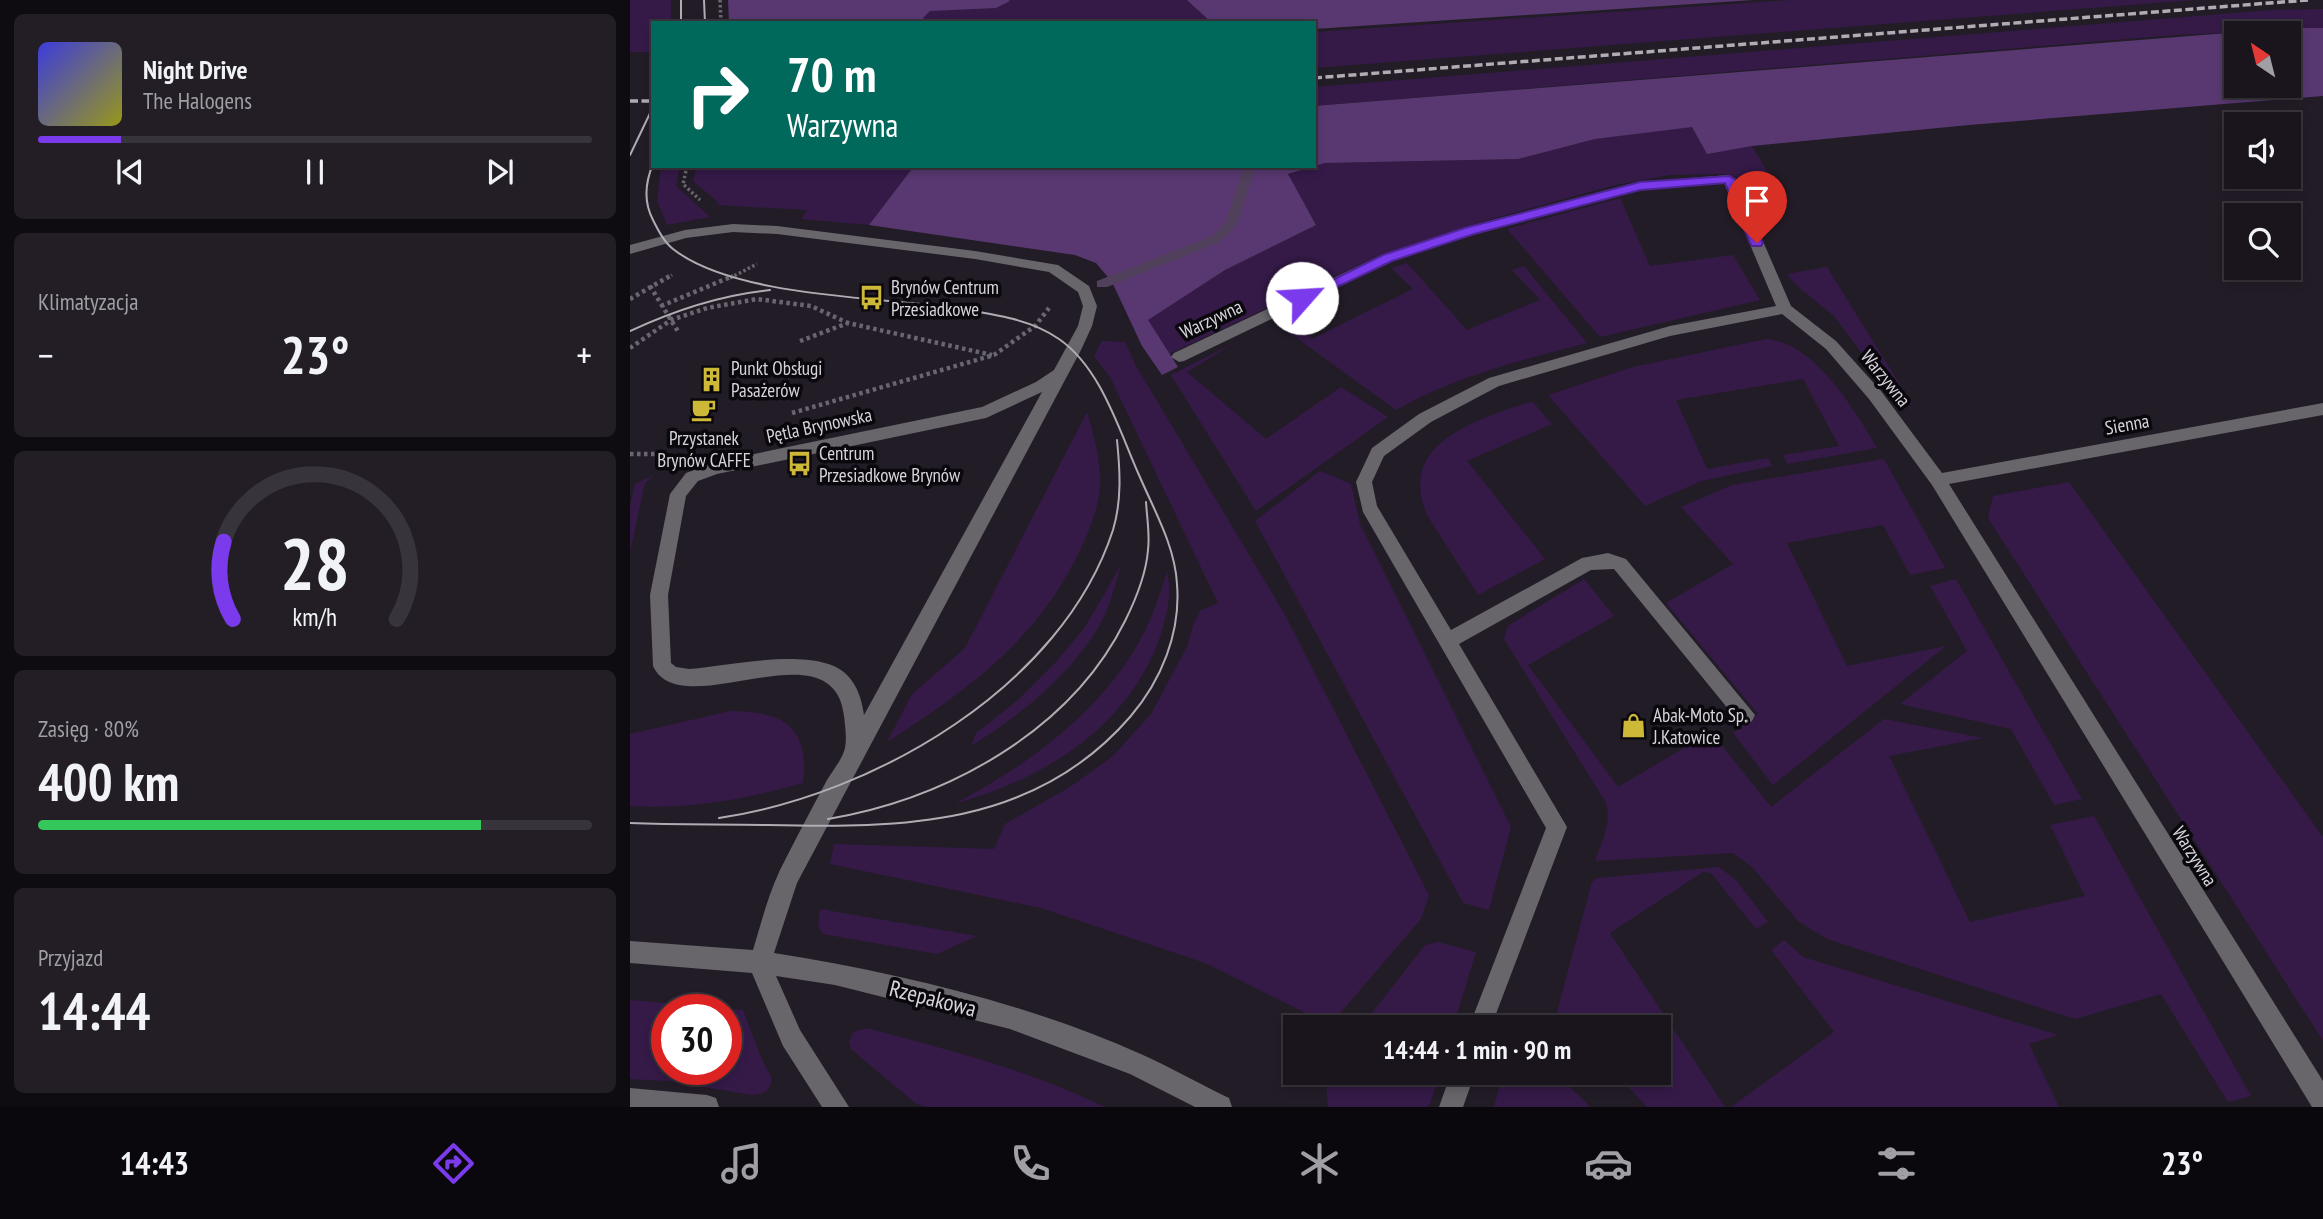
<!DOCTYPE html>
<html lang="pl">
<meta charset="utf-8">
<style>
body{margin:0;font-family:"PT Sans Narrow",sans-serif;background:#231e26;color:#f1f3f6;height:100vh;display:flex;flex-direction:column;font-size:26px;white-space:nowrap}
*{box-sizing:border-box;margin:0}
p{font-size:23px;color:#9f9fa4}
.icon{flex:none;width:38px;height:38px;fill:none;stroke:currentColor;stroke-width:2;stroke-linecap:round;stroke-linejoin:round}
.map{position:relative;flex:1;overflow:hidden}
.details{display:flex;flex-direction:column;gap:14px;padding:14px;background:#0e0c10;width:630px}
.details>*{flex:none}
.hud{position:absolute;left:21px;top:21px;width:665px;height:147px;border-radius:0px;box-shadow:0 4px 10px #0003,0 0 0 2px #38343b;background:#00695c;color:#fff;overflow:hidden}
.needle{width:46px;rotate:325deg}
.fabs{position:absolute;left:1594px;top:21px;display:grid;gap:14px}
.fabs a{display:grid;place-items:center;width:77px;height:77px;border-radius:0px;background:#1a151d;box-shadow:0 4px 10px #0003,0 0 0 2px #38343b;font-size:35px}
.speed{position:absolute;left:21px;top:994px;display:flex;gap:14px;font-size:35px;font-weight:700;text-align:center}
.speed>*{display:grid;place-content:center;width:91px;height:91px;border-radius:50%;background:#1a151d;box-shadow:0 4px 10px #0003,0 0 0 2px #38343b;line-height:1}
.speed .limit{border:10px solid #d22;background:#fff;color:#111}
.pin{position:absolute;display:grid;place-items:center;width:60px;height:60px;color:#fff;margin:-72px -30px;border-radius:50% 50% 50% 0;rotate:-45deg;box-shadow:0 0 7px #0007}
.pin .icon{rotate:45deg}
.me{position:absolute;width:77px;margin:-38px;rotate:64deg;stroke-linejoin:round;filter:drop-shadow(0 0 5px #0008)}
.turn{display:flex;align-items:center;gap:24px;height:147px;padding:0 21px;font-size:32px}
.turn .icon{width:91px;height:91px;stroke-width:2.5}
.turn b{display:block;font-size:49px;line-height:60px}
.big{font-size:52px;font-weight:800;line-height:1.1}
.details .card{flex:1;display:flex;flex-direction:column;justify-content:center;gap:10px;min-width:0;padding:0 24px;border-radius:10px;background:#231e26}
.details .dial{align-items:center;gap:0}
.dial svg{height:182px;overflow:visible;fill:none;stroke:#38343b;stroke-width:7;stroke-linecap:round;text-anchor:middle}
.dial text{fill:#f1f3f6;stroke:none}
.song{display:flex;align-items:center;gap:21px}
.cover{width:84px;height:84px;border-radius:10px;background:linear-gradient(135deg,hsl(240 70% 55%),hsl(60 70% 35%))}
.played{height:7px;border-radius:4px;background:linear-gradient(90deg,#7c3aed 15%,#38343b 15%)}
.keys{display:flex;justify-content:space-around;direction:ltr}
.heat{display:flex;justify-content:space-between;align-items:center;font-size:38px;direction:ltr}
.charge{height:10px;border-radius:5px;background:linear-gradient(90deg,#34c759 80%,#38343b 0)}
.trip{position:absolute;left:653px;top:1015px;width:388px;height:70px;border-radius:0px;background:#1a151d;box-shadow:0 4px 10px #0003,0 0 0 2px #38343b;font-weight:800;line-height:70px;text-align:center}
.tab-bar{display:flex;height:112px;justify-content:space-around;align-items:center;background:#0a080c;color:#9f9fa4}
.tab-bar .icon{width:49px;height:49px}
.tab-bar .on{color:#7c3aed}
.tab-bar b{font-size:32px;color:#f1f3f6}
main{display:flex;flex:1;min-height:0}
.map>svg:first-child{display:block}
.green{fill:#351a48;fill-rule:evenodd}
.forest{fill:#593871;fill-rule:evenodd}
.lines{fill:none;stroke-linecap:round;stroke-linejoin:round}
.stream{fill:#50405b;fill-rule:evenodd}
.path-far1{stroke:#6a666f;stroke-width:3.5;stroke-dasharray:2.5 2.5;stroke-linecap:butt}
.path{stroke:#6a666f;stroke-width:4.5;stroke-dasharray:3.5 3.5;stroke-linecap:butt}
.minor{fill:#68656b;fill-rule:evenodd}
.tram{stroke:#b0acb4;stroke-width:2}
.rail{stroke:#b0acb4;stroke-width:3.5;stroke-dasharray:8 3.5;stroke-linecap:butt}
.route{fill:#7c3aed;stroke:#51269a;stroke-width:2}
.labels{text-anchor:middle;dominant-baseline:central;stroke-width:7;stroke-linejoin:round;paint-order:stroke}
.poi-label{font-size:19px;fill:#d7d4db;stroke:#0a080c;text-anchor:start}
.street-label{font-size:19px;fill:#d7d4db;stroke:#0a080c}
.near-street-label{font-size:23px;fill:#d7d4db;stroke:#0a080c}
</style>
<main>
<section class="details">
<div class="card">
<div class="song"><i class="cover"></i><div><b>Night Drive</b><p>The Halogens</p></div></div>
<div class="played"></div>
<div class="keys"><svg class="icon" aria-label="previous" viewBox="0 0 24 24"><path d="M18 5L8 12l10 7zM5 5v14"/></svg><svg class="icon" aria-label="pause" viewBox="0 0 24 24"><path d="M8 5v14M16 5v14"/></svg><svg class="icon" aria-label="next" viewBox="0 0 24 24"><path d="M6 5l10 7-10 7zM19 5v14"/></svg></div>
</div>
<div class="card"><p>Klimatyzacja</p>
<div class="heat"><a>−</a><b class="big">23°</b><a>+</a></div>
</div>
<div class="card dial"><svg viewBox="0 0 100 80">
<path d="M14 69A42 42 0 1 1 86 69"/>
<path d="M14 69A42 42 0 0 1 10 35" stroke="#7c3aed"/>
<text x="50" y="56" font-size="32" font-weight="700">28</text>
<text x="50" y="72" font-size="11">km/h</text>
</svg></div>
<div class="card"><p>Zasięg · 80%</p><b class="big">400 km</b><div class="charge"></div></div>
<div class="card"><p>Przyjazd</p><b class="big">14:44</b></div>
</section>
<div class="map">
<svg width="1693" height="1107" viewBox="0 0 1693 1107">
<rect width="100%" height="100%" fill="#221c27"/>
<!-- green -->
<path class="green" d="M 0,0 L 41,0 L 41,23 L 23,23 L 23,52 L 0,52 Z
M 378,0 L 557,0 L 582,23 L 299,23 L 293,18 L 300,11 Z
M 1161,0 L 1565,0 L 684,68 L 684,32 Z
M 1693,9 L 1693,28 L 1546,35 L 684,106 L 684,87 L 1643,10 Z
M 1063,126 L 1077,153 L 1122,146 L 1139,174 L 1109,178 L 1095,174 L 1040,175 L 985,185 L 858,220 L 750,255 L 539,354 L 517,320 L 595,270 L 686,224 L 657,175 L 695,163 L 888,159 L 965,139 Z
M 31,166 L 50,166 L 46,186 L 80,217 L 37,225 L 27,201 Z
M 67,166 L 284,166 L 239,225 L 171,219 L 177,210 L 86,205 L 89,203 L 63,181 Z
M 990,198 L 1020,266 L 1103,255 L 1130,300 L 970,337 L 877,229 Z
M 777,263 L 837,330 L 910,300 L 882,270 L 894,266 L 957,343 C 892,360 825,376 766,410 L 646,323 L 659,316 L 682,339 L 783,289 L 761,268 Z
M 1197,267 L 1284,407 L 1252,380 L 1204,316 L 1167,286 L 1157,274 Z
M 1136,339 C 1184,342 1224,409 1247,448 L 1157,464 L 1153,455 L 1209,446 L 1173,379 L 1046,400 L 1077,469 L 1138,458 L 1142,466 L 1071,481 L 1015,506 L 918,395 L 1003,367 Z
M 472,341 L 495,342 L 506,366 L 654,613 L 799,895 L 791,919 L 700,1025 L 575,963 L 411,908 L 200,864 L 204,844 L 364,849 L 375,824 L 440,787 L 483,756 L 521,714 L 558,645 L 563,625 L 570,611 L 588,603 L 480,377 L 464,356 Z
M 604,343 L 557,372 L 636,439 L 711,387 L 758,417 L 626,511 L 541,375 Z
M 902,401 L 922,424 L 837,461 L 915,559 L 848,595 L 797,515 C 766,441 849,420 902,401 Z
M 457,412 C 464,436 471,461 470,486 C 468,513 456,539 444,562 C 402,644 333,693 257,742 L 282,694 L 335,648 Z
M 1254,459 L 1315,568 L 1280,575 L 1253,525 L 1157,543 L 1217,666 L 1316,646 L 1143,785 L 1103,733 L 1128,714 L 1036,603 L 1103,564 L 1051,507 L 1102,485 Z
M 690,471 L 721,484 L 730,524 L 881,827 L 859,910 L 833,903 L 625,521 Z
M 24,475 L 15,483 L 0,552 L 0,507 L 5,484 Z
M 1439,482 L 1693,837 L 1693,1041 L 1358,518 L 1363,496 Z
M 491,565 C 485,585 480,607 469,626 C 439,677 390,715 341,746 L 346,733 L 388,700 L 425,663 L 455,627 Z
M 537,572 C 543,594 536,618 529,640 C 495,730 413,779 324,804 C 404,762 484,703 521,618 C 527,603 532,587 537,572 Z
M 954,579 L 984,616 L 898,665 L 988,787 L 1081,732 L 1141,807 L 1254,719 L 1353,738 L 1259,756 L 1340,922 L 1455,896 L 1420,825 L 1464,816 L 1621,1096 L 1598,1102 L 1531,994 L 1445,1019 L 1197,939 L 1168,921 L 1122,867 L 1103,853 L 965,861 C 972,841 983,822 975,801 L 874,639 L 878,626 Z
M 1326,579 L 1452,799 L 1424,805 L 1381,729 L 1270,704 L 1337,651 L 1300,586 Z
M 100,711 C 152,711 180,726 173,783 C 116,799 59,810 0,806 L 0,734 Z
M 1089,867 L 1106,880 L 1138,922 L 1126,929 L 1081,873 L 1073,872 L 980,933 L 1095,1107 L 1017,1107 L 985,1073 L 1029,1073 L 1029,1027 L 942,1027 L 927,1012 L 962,882 L 967,878 Z
M 190,909 L 347,936 L 307,954 L 193,934 L 188,925 Z
M 1154,940 L 1173,957 L 1428,1035 L 1399,1044 L 1429,1107 L 1101,1107 L 1204,1032 L 1141,950 Z
M 808,942 L 846,952 L 823,1027 L 731,1027 L 795,945 Z
M 0,1000 L 113,1010 L 130,1055 L 142,1079 C 140,1091 134,1094 122,1095 L 37,1081 L 0,1079 ZM 37,1010 L 96,1010 L 96,1069 L 37,1069 Z
M 237,1028 C 319,1050 399,1070 475,1107 L 297,1107 L 285,1103 L 221,1049 L 219,1042 L 223,1032 Z
M 810,1073 L 800,1104 L 796,1107 L 698,1107 L 695,1073 Z
M 873,1073 L 925,1073 L 958,1104 L 957,1107 L 864,1107 Z"/>
<!-- forest -->
<path class="forest" d="M 98,0 L 378,0 L 380,1 L 366,8 L 300,11 L 293,18 L 299,23 L 99,23 Z
M 557,0 L 1123,0 L 684,29 L 684,23 L 582,23 Z
M 1660,28 L 1693,28 L 1693,96 L 1339,125 L 1122,146 L 1077,154 L 1062,127 L 965,139 L 888,159 L 695,163 L 658,174 L 686,225 L 595,270 L 518,320 L 548,367 L 532,375 L 512,346 L 482,282 L 466,263 L 445,255 L 239,225 L 284,166 L 684,166 L 684,106 ZM 1606,33 L 1659,33 L 1659,86 L 1606,86 Z"/>
<g class="lines">
<!-- stream -->
<path class="stream" d="M 618,169 L 624,172 L 607,225 L 590,242 L 477,287 L 467,287 L 467,281 L 582,236 L 595,223 L 612,172 Z"/>
<!-- path-far1 -->
<path class="path-far1" d="M 90,0 L 91,23
M 57,166 L 53,184 L 70,200
M 37,278 L 42,275
M 100,278 L 127,264"/>
<!-- path -->
<path class="path" d="M 20,286 L 49,333
M 0,299 L 40,276
M 31,306 L 103,276
M 170,341 L 218,323 L 362,355
M 0,348 L 41,320 L 77,308 L 127,299 L 181,306 L 218,323
M 162,413 L 364,355 L 405,326 L 419,308
M 0,454 L 34,454"/>
<!-- minor -->
<path class="minor" d="M 1099,175 L 1106,179 L 1161,306 L 1206,341 L 1251,391 L 1312,473 L 1693,403 L 1693,415 L 1319,484 L 1693,1081 L 1693,1107 L 1682,1107 L 1302,485 L 1239,399 L 1196,349 L 1152,314 L 1040,336 L 869,386 L 801,422 L 754,456 L 742,482 L 747,506 L 821,630 L 952,558 L 978,553 L 996,559 L 1125,715 L 1122,721 L 1115,724 L 1108,721 L 984,569 L 961,570 L 829,644 L 937,827 L 861,1027 L 839,1027 L 916,828 L 733,512 L 726,482 L 742,448 L 789,414 L 859,378 L 1040,326 L 1146,306 L 1094,183 L 1010,190 L 844,234 L 762,261 L 554,361 L 549,362 L 541,357 L 544,353 L 752,255 L 834,228 L 1010,182 Z
M 103,224 L 147,226 L 345,251 L 428,265 L 459,286 L 467,306 L 462,326 L 451,350 L 167,883 L 144,953 C 269,973 397,1003 513,1055 C 542,1068 570,1084 599,1098 L 602,1107 L 565,1107 L 500,1074 L 380,1029 L 205,985 L 146,976 L 170,1030 L 219,1107 L 192,1107 L 153,1046 L 122,973 L 0,963 L 0,941 L 123,950 C 131,924 138,895 150,870 C 165,840 181,810 197,780 C 203,770 213,758 215,748 C 217,738 215,725 214,716 C 203,622 51,727 23,666 L 20,595 L 40,494 L 56,473 L 85,462 L 352,407 L 406,382 L 424,370 L 448,326 L 453,306 L 448,292 L 419,272 L 345,259 L 147,234 L 103,232 L 56,238 L 0,254 L 0,245 L 55,230 ZM 412,392 L 234,715 C 232,701 228,686 217,675 C 188,645 98,666 59,669 L 46,667 L 41,663 L 38,595 L 56,496 L 68,481 L 87,474 L 356,418 Z
M 821,1073 L 845,1073 L 833,1107 L 809,1107 Z
M 0,1088 L 77,1095 L 86,1098 L 89,1107 L 0,1107 Z"/>
<!-- tram -->
<path class="tram" d="M 51,0 L 51,23
M 74,0 L 75,23
M 0,155 L 23,107
M 0,331 C 45,310 90,295 140,290
M 89,818 C 244,795 432,687 483,530 C 492,500 490,470 487,440
M 198,819 C 316,799 440,732 495,621 C 506,599 516,575 518,550 C 520,535 517,518 516,502
M 0,823 C 46,825 92,824 138,825 C 271,828 404,828 500,717 C 531,681 551,633 547,584 C 545,546 524,510 509,475 C 489,430 471,368 429,339 C 398,317 354,313 318,307 C 242,297 103,296 43,249 C 34,242 28,230 23,220 C 13,201 15,183 23,164"/>
<!-- rail -->
<path class="rail" d="M 684,78 L 1678,0
M 0,101 L 23,101"/>
</g>
<!-- route -->
<path class="route" d="M 1099,176 L 1105,179 L 1133,243 L 1131,246 L 1122,246 L 1120,243 L 1095,183 L 1010,190 L 844,234 L 762,261 L 677,301 L 672,302 L 666,298 L 753,255 L 835,228 L 1010,182 Z"/>
<!-- icons -->
<defs>
<symbol id="bus-bare" viewBox="-9 -9 18 18"><path d="M-5-6H5V4H4V6H2V4H-2V6H-4V4H-5ZM-3.5-4V0h7V-4ZM-3.5 1.2v1.5H-2V1.2ZM2 1.2v1.5H3.5V1.2Z" fill="#ceb837" stroke="#0a080c" stroke-width="2.5" paint-order="stroke"/></symbol>
<symbol id="building-bare" viewBox="-9 -9 18 18"><path d="M-4-6H4V6H1V3H-1V6H-4ZM-2.5-4.3h1.7v1.8h-1.7ZM.8-4.3h1.7v1.8H.8ZM-2.5-1h1.7V.8h-1.7ZM.8-1h1.7V.8H.8Z" fill="#ceb837" stroke="#0a080c" stroke-width="2.5" paint-order="stroke"/></symbol>
<symbol id="cafe-bare" viewBox="-9 -9 18 18"><path d="M-5.5-4.5H6V0H3Q3 3.5 0 3.5H-2.5Q-5.5 3.5-5.5 0ZM3-3.2v2h1.7v-2ZM-6 4.5H4V6H-6Z" fill="#ceb837" stroke="#0a080c" stroke-width="2.5" paint-order="stroke"/></symbol>
<symbol id="shop-bare" viewBox="-9 -9 18 18"><path d="M-5-2.5h2.3a2.7 3.5 0 0 1 5.4 0H5L5.5 6h-11ZM-1.5-2.5h3a1.5 2.3 0 0 0-3 0Z" fill="#ceb837" stroke="#0a080c" stroke-width="2.5" paint-order="stroke"/></symbol>
</defs>
<g fill-rule="evenodd">
<use href="#bus-bare" x="224" y="280" width="35" height="35"/>
<use href="#building-bare" x="64" y="362" width="35" height="35"/>
<use href="#cafe-bare" x="56" y="392" width="35" height="35"/>
<use href="#bus-bare" x="152" y="446" width="35" height="35"/>
<use href="#shop-bare" x="986" y="708" width="35" height="35"/>
</g>
<g class="labels">
<!-- poi labels -->
<g class="poi-label">
<text x="261" y="287">Brynów Centrum<tspan x="261" dy="22">Przesiadkowe</tspan></text>
<text x="101" y="368">Punkt Obsługi<tspan x="101" dy="22">Pasażerów</tspan></text>
<text x="74" y="438" text-anchor="middle">Przystanek<tspan x="74" dy="22">Brynów CAFFE</tspan></text>
<text x="189" y="453">Centrum<tspan x="189" dy="22">Przesiadkowe Brynów</tspan></text>
<text x="1023" y="715">Abak-Moto Sp.<tspan x="1023" dy="22">J.Katowice</tspan></text>
</g>
<!-- street labels -->
<g class="street-label">
<text transform="translate(581 319) rotate(-25)">Warzywna</text>
<text transform="translate(1256 378) rotate(51)">Warzywna</text>
<text transform="translate(1497 424) rotate(-10)">Sienna</text>
<text transform="translate(189 425) rotate(-12)">Pętla Brynowska</text>
<text transform="translate(1565 856) rotate(58)">Warzywna</text>
</g>
<!-- near-street labels -->
<g class="near-street-label">
<text transform="translate(303 998) rotate(14)">Rzepakowa</text>
</g>
</g>
</svg>
<div class="fabs">
<a><svg class="needle" viewBox="-14 -14 28 28"><path d="M0-13l5 13h-10z" fill="#e53935"/><path d="M0 13l5-13h-10z" fill="#9f9fa4"/></svg></a>
<a><svg class="icon" aria-label="sound" viewBox="0 0 24 24"><path d="M4 9h4l5-4v14l-5-4H4zM17 9q2 3 0 6"/></svg></a>
<a><svg class="icon" aria-label="search" viewBox="0 0 24 24"><circle cx="10" cy="10" r="6"/><path d="M15 15l6 6"/></svg></a>
</div>
<div class="speed"><div class="limit">30</div></div>
<div class="pin" style="left:1127px;top:243px;background:#d93025"><svg class="icon" aria-label="arrive" viewBox="0 0 24 24"><path d="M6 21V4h12l-3 4 3 4H6"/></svg></div>
<svg class="me" style="left:672px;top:298px" viewBox="-20 -20 40 40"><circle r="19" fill="#fff"/><path d="M0-13L10 11 0 6-10 11z" fill="#7c3aed"/></svg>
<div class="trip">14:44 · 1 min · 90 m</div>
<div class="hud">
<div class="turn"><svg class="icon" aria-label="right" viewBox="0 0 24 24"><path d="M7 20v-9h11M14 6l5 5-5 5"/></svg><div><b>70 m</b>Warzywna</div></div>
</div>
</div>
</main>
<nav class="tab-bar">
<b>14:43</b>
<svg class="icon on" aria-label="directions" viewBox="0 0 24 24"><path d="M12 3l9 9-9 9-9-9zM9 14v-3h6M13 9l2 2-2 2"/></svg>
<svg class="icon" aria-label="music" viewBox="0 0 24 24"><path d="M9 18V5l10-2v13"/><circle cx="6" cy="18" r="3"/><circle cx="16" cy="16" r="3"/></svg>
<svg class="icon" aria-label="phone" viewBox="0 0 24 24"><path d="M5 4h4l2 5-3 2q2 4 5 5l2-3 5 2v4C11 20 4 13 5 4z"/></svg>
<svg class="icon" aria-label="climate" viewBox="0 0 24 24"><path d="M12 3v18M4 7l16 10M4 17L20 7"/></svg>
<svg class="icon" aria-label="car" viewBox="0 0 24 24"><path d="M5 17H2v-5l4-1 3-4h7l3 4 3 1v5h-3M9 17h6M6 11h13"/><circle cx="7" cy="17" r="2"/><circle cx="17" cy="17" r="2"/></svg>
<svg class="icon" aria-label="filters" viewBox="0 0 24 24"><path d="M4 7h16M4 17h16"/><circle cx="9" cy="7" r="2"/><circle cx="15" cy="17" r="2"/></svg>
<b>23°</b>
</nav>
